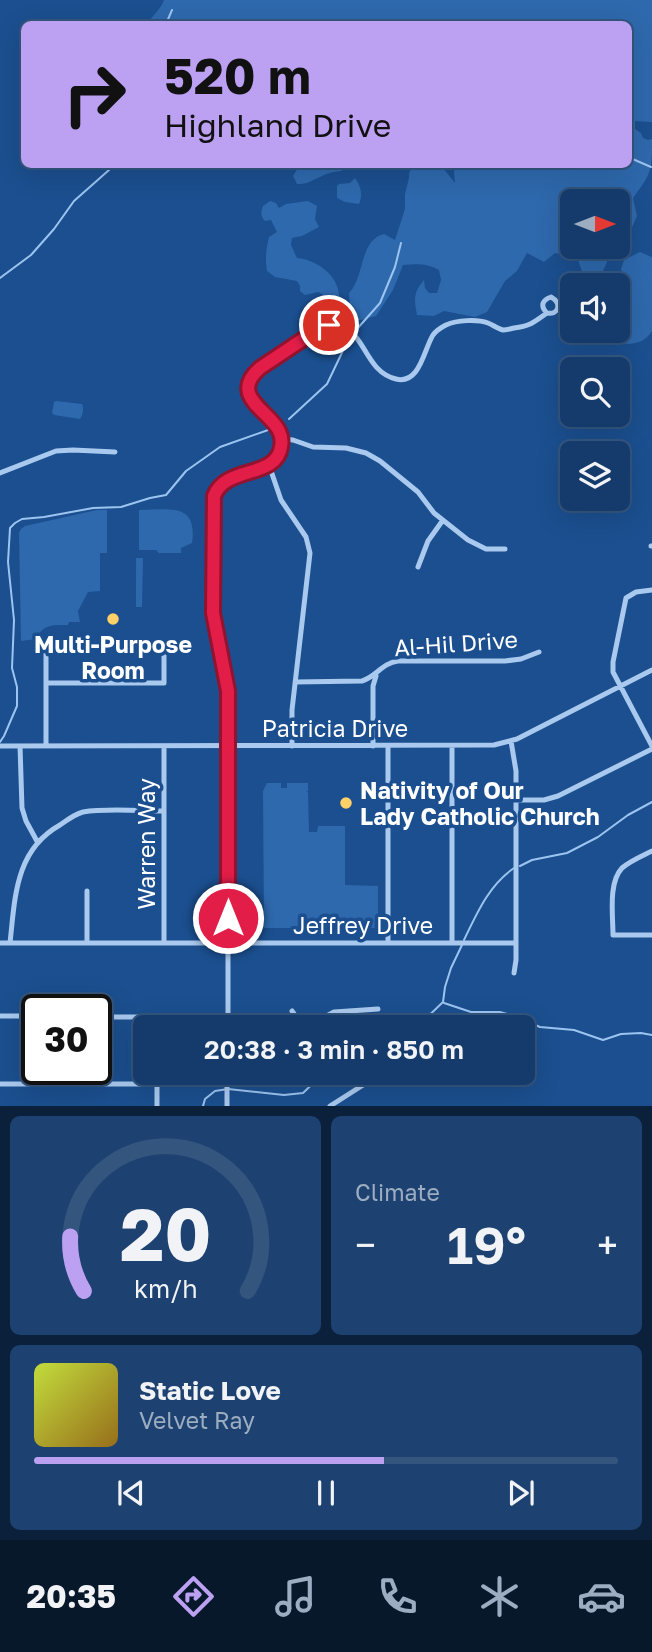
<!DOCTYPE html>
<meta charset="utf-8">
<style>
body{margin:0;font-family:"Golos Text",sans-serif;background:#1d4271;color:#f1f3f6;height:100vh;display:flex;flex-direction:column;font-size:26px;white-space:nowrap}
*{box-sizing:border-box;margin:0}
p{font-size:23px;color:#9dadc1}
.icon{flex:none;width:38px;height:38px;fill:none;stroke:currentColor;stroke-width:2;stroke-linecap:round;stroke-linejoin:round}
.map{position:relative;height:1106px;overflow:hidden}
.side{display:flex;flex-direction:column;gap:10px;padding:10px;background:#0b203b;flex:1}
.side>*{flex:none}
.guide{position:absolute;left:21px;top:21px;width:611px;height:147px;border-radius:10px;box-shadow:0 7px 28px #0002,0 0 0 2px #33557e;background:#bca0f2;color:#111;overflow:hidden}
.needle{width:46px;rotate:90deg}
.buttons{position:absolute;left:560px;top:189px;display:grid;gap:14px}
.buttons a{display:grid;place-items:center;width:70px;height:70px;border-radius:10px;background:#143b6b;box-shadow:0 7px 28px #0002,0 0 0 2px #33557e;font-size:35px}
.speed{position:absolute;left:21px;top:994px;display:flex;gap:14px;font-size:35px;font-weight:700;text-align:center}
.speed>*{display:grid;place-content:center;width:91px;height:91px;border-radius:50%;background:#143b6b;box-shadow:0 7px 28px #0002,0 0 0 2px #33557e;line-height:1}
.speed .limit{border:4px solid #111;border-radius:10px;background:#fff;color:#111}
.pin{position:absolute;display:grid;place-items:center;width:60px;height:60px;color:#fff;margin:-30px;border:4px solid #fff;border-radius:50%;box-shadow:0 2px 7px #0007}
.me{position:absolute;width:77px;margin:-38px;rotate:0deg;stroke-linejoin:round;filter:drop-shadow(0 0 5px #0008)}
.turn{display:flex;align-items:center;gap:24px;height:147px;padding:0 28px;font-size:32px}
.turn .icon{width:91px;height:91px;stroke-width:2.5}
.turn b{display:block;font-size:49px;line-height:60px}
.big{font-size:52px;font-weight:600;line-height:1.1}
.side .widget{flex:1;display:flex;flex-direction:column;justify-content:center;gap:10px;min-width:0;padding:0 24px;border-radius:10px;background:#1d4271}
.side .dial{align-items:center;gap:0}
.dial svg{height:182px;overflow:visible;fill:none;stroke:#33557e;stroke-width:7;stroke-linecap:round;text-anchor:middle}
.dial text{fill:#f1f3f6;stroke:none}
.song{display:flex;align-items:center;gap:21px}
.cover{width:84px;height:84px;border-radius:10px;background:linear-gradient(135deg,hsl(70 70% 55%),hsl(40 70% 35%))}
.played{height:7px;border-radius:4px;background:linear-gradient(90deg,#bca0f2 60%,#33557e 60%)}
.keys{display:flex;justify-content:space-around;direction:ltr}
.heat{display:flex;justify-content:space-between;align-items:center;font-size:38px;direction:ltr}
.side .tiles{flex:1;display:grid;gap:10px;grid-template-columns:1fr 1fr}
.widget:last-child{grid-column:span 2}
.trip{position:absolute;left:133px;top:1015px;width:402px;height:70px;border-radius:10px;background:#143b6b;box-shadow:0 7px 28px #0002,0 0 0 2px #33557e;font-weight:600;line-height:70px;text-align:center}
.tabs{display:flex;height:112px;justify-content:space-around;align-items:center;background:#08182b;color:#9dadc1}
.tabs .icon{width:49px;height:49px}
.tabs .current{color:#bca0f2}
.tabs b{font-size:32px;color:#f1f3f6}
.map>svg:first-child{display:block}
.green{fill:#2e69ad}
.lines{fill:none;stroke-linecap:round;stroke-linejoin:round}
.stream{stroke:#9cc4f0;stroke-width:2}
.minor{stroke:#a9c9ee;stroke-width:5}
.route-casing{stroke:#92132f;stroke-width:18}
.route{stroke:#e11d48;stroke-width:12}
.poi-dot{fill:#ffd166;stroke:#1b4f8f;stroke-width:2.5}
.labels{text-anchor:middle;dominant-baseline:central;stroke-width:7;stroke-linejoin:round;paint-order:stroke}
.street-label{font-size:23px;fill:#fff;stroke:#1b4f8f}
.poi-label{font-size:23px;font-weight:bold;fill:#fff;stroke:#1b4f8f}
</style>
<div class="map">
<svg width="652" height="1106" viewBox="0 0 652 1106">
<rect width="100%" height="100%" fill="#1b4f8f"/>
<!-- green -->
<path class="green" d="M 164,0 L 652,0 L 652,122 L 635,121 L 635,129 L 641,133 L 643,138 L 648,140 L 652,139 C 652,170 652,173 633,198 L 637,216 L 626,241 L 618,241 L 618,201 L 572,201 L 572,247 L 606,247 L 607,262 L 600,278 L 593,282 L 583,274 L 578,260 L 568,255 L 555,253 L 544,262 L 527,253 L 517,271 L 505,281 L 487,312 L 475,317 L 444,311 L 434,316 L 417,315 C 414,299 413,293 424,280 L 425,288 L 429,293 L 437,293 L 441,280 L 439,270 C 427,263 416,264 403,265 L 393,290 L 376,316 L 361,320 L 353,320 L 350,311 L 349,293 C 365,277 359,240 384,234 L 395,240 L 405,209 L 405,194 L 409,178 L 409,173 L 413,165 L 438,165 L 443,168 L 455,183 L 454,173 L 455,165 L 628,164 L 628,24 L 147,24 C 152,16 161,9 164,0 Z
M 297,165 L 297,164 L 351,165 C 342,173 340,170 330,173 C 318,176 310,185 297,184 L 293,176 L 298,168 Z
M 355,178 C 361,186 363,195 359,204 L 345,202 L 337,198 L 337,186 L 339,184 L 350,183 Z
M 270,201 L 276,203 L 279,208 L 286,204 L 308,201 L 317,206 L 315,219 L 319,227 L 302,236 L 292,238 L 291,245 L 297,258 C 319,260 342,278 339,302 L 318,292 L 305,295 L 300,291 L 300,286 L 297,281 L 275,277 L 267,271 C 265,259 266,249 269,237 L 277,232 L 271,220 L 265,221 C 260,216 261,212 263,206 Z
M 640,252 L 652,257 L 652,331 C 642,347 627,344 611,343 L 613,331 L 618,331 C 618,321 619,317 628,313 L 624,302 L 626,291 L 621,269 L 624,260 Z
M 56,401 L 82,404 C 84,408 83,415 80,419 L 54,415 L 52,413 L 54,402 Z
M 97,510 L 107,510 L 107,553 L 100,553 L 100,591 L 88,592 L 78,611 L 80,622 L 69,622 L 68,625 C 53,625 43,624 36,639 L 21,641 L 19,533 L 21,529 L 25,526 Z
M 139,510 C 169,510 198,502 192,543 L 181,548 L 181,553 L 159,553 L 156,550 L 139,550 Z
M 136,558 L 143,558 L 142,607 L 136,607 Z
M 267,783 L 281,783 L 281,788 L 287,788 L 287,783 L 308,783 L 308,791 L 306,792 L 308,792 L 309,832 L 317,832 L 318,826 L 345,826 L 345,885 L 378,886 L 378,928 L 264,928 L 263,791 Z"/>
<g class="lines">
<!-- stream -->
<path class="stream" d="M 166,24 L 172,10
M 628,157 L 651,167
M 0,278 L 31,255 L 54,229 L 74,201 L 109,170 L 113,164
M 289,419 L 327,384 L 349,338 L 380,303 L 395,267 L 401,243
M 0,742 L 4,736 L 17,706 L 17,687 L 12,668 L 14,620 L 8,562 L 10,528 L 15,523 L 22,519 L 44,517 L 93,508 L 121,507 L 150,498 L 166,495 L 186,471 L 220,447 L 271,429
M 520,866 L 532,860 L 567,853 L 598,837 L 628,815 L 652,802
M 464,940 C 477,913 489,885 514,868
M 444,1003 L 471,1012 L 500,1012 L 514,1016 L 540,1027 L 574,1030 L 603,1040 L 621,1034 L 641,1033 L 652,1035
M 417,1027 L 443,1002 L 445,987 L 451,968 L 462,945
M 203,1106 L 205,1099 L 215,1091 L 228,1089 L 284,1095 L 303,1093 L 324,1073"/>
<!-- minor -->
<path class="minor" d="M 281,439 L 293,440 L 313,447 L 346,448 L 366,453 L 380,461 L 418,492 L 434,513 L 468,540 L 486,549 L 505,549
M 269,465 L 281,500 L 306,537 L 310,553 L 292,710 L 292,746
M 0,473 L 56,451 L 73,450 L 115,452
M 651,546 L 652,546
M 418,567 L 428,541 L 443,520
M 652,590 L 636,592 L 626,598 L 613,662 L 613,672 L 652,746
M 295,682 L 362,681 C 376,677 382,663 398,661 L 505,661 L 521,659 L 539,652
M 46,683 L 164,683 L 164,650
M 511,741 L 516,771 L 516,960 L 514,973
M 0,746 L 494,745 L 517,739 L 652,670
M 20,746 L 22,808 L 26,821 L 38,843
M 46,746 L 46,649
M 373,746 L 373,686 L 376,676
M 516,800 L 544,800 L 558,796 L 652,749
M 652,851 C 642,856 630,861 622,868 C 608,883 613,915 613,935 L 652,935
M 87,891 L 87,943
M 0,943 L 516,943
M 10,943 C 15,898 15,850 60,825 C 67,820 75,814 83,812 C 106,808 140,811 164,811
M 164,943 L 164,746
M 388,943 L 388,746
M 452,943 L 452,746
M 292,1011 L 303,1027
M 0,1016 L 37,1016
M 96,1017 L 157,1017 L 157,1027
M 228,1027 L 228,691 L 213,613 L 213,502 C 218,464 265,482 279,455 C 295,424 244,414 249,385 C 250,380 253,374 257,371 C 263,365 272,360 279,355 C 293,346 306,337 320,328 C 367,313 358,370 396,379 C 420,385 424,349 433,335 C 436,331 442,327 446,325 C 457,320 477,319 488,323 C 493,325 498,329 503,330 C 506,330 510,329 514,328 C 530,326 533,323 547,313 C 559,315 562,303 551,297 C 542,300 540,306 547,313
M 306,1027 L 334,1012 L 378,1009
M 426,1073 L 427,1074
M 0,1084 L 157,1084
M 157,1106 L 157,1073
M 227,1106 L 227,1073
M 330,1106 L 371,1080 L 392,1073"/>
</g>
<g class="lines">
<defs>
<path id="route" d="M 228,918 L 228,691 L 213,613 L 214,496 C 226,465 276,479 281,447 C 282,442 281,435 279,431 C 270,411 228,396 260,368 L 320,328 L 329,325"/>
</defs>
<!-- route casing -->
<use href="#route" class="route-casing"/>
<!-- route -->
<use href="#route" class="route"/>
</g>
<!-- markers -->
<g class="poi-dot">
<circle cx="113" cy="619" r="7"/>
<circle cx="346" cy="803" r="7"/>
</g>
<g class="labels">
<!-- street labels -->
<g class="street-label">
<text transform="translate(456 643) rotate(-4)">Al-Hil Drive</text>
<text x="335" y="728">Patricia Drive</text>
<text transform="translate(146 844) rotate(-90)">Warren Way</text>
<text x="363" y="925">Jeffrey Drive</text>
</g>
<!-- poi labels -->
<g class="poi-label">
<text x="113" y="644">Multi-Purpose<tspan x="113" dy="26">Room</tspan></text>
<text x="360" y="790" text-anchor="start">Nativity of Our<tspan x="360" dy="26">Lady Catholic Church</tspan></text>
</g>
</g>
</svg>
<div class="buttons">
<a><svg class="needle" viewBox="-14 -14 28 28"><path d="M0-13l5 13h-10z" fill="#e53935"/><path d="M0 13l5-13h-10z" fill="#9dadc1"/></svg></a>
<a><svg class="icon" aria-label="sound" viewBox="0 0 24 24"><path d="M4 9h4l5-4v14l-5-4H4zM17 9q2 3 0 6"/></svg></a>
<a><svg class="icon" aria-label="search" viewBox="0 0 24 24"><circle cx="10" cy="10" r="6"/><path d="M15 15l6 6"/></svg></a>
<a><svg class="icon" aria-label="layers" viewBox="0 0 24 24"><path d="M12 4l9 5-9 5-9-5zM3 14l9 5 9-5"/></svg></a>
</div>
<div class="speed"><div class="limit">30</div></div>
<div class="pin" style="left:329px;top:325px;background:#d93025"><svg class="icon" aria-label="arrive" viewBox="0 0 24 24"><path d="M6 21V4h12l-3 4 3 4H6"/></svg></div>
<svg class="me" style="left:228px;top:918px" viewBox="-20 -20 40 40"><circle r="17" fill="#e11d48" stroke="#fff" stroke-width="3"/><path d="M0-11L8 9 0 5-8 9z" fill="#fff"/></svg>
<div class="trip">20:38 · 3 min · 850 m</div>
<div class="guide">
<div class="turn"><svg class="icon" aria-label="right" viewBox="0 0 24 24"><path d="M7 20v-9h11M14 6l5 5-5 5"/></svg><div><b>520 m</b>Highland Drive</div></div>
</div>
</div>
<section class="side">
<div class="tiles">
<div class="widget dial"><svg viewBox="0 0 100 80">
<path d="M14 69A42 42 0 1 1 86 69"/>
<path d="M14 69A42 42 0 0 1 8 45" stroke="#bca0f2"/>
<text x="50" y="56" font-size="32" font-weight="700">20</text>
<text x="50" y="72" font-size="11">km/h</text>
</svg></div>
<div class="widget"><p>Climate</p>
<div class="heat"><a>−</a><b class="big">19°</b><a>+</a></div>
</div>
<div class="widget">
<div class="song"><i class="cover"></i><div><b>Static Love</b><p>Velvet Ray</p></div></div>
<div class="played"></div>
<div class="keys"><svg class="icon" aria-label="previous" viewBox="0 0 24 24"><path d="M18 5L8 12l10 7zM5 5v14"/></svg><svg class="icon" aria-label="pause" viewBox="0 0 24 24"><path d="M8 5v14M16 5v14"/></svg><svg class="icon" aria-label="next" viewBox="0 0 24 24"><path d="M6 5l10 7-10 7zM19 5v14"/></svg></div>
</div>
</div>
</section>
<nav class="tabs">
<b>20:35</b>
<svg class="icon current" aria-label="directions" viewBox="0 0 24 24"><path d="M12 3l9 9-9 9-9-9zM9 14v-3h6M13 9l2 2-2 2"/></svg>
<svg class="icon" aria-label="music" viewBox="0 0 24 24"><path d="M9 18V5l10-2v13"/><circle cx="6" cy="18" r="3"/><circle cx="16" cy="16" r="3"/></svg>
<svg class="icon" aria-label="phone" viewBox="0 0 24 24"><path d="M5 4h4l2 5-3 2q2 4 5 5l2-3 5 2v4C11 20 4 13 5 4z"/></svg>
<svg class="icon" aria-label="climate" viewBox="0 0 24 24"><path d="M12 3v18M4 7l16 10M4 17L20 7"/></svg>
<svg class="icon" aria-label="car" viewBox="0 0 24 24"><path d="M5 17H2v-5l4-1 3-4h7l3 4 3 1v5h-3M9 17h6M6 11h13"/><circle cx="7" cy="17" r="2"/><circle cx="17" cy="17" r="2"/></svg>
</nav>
